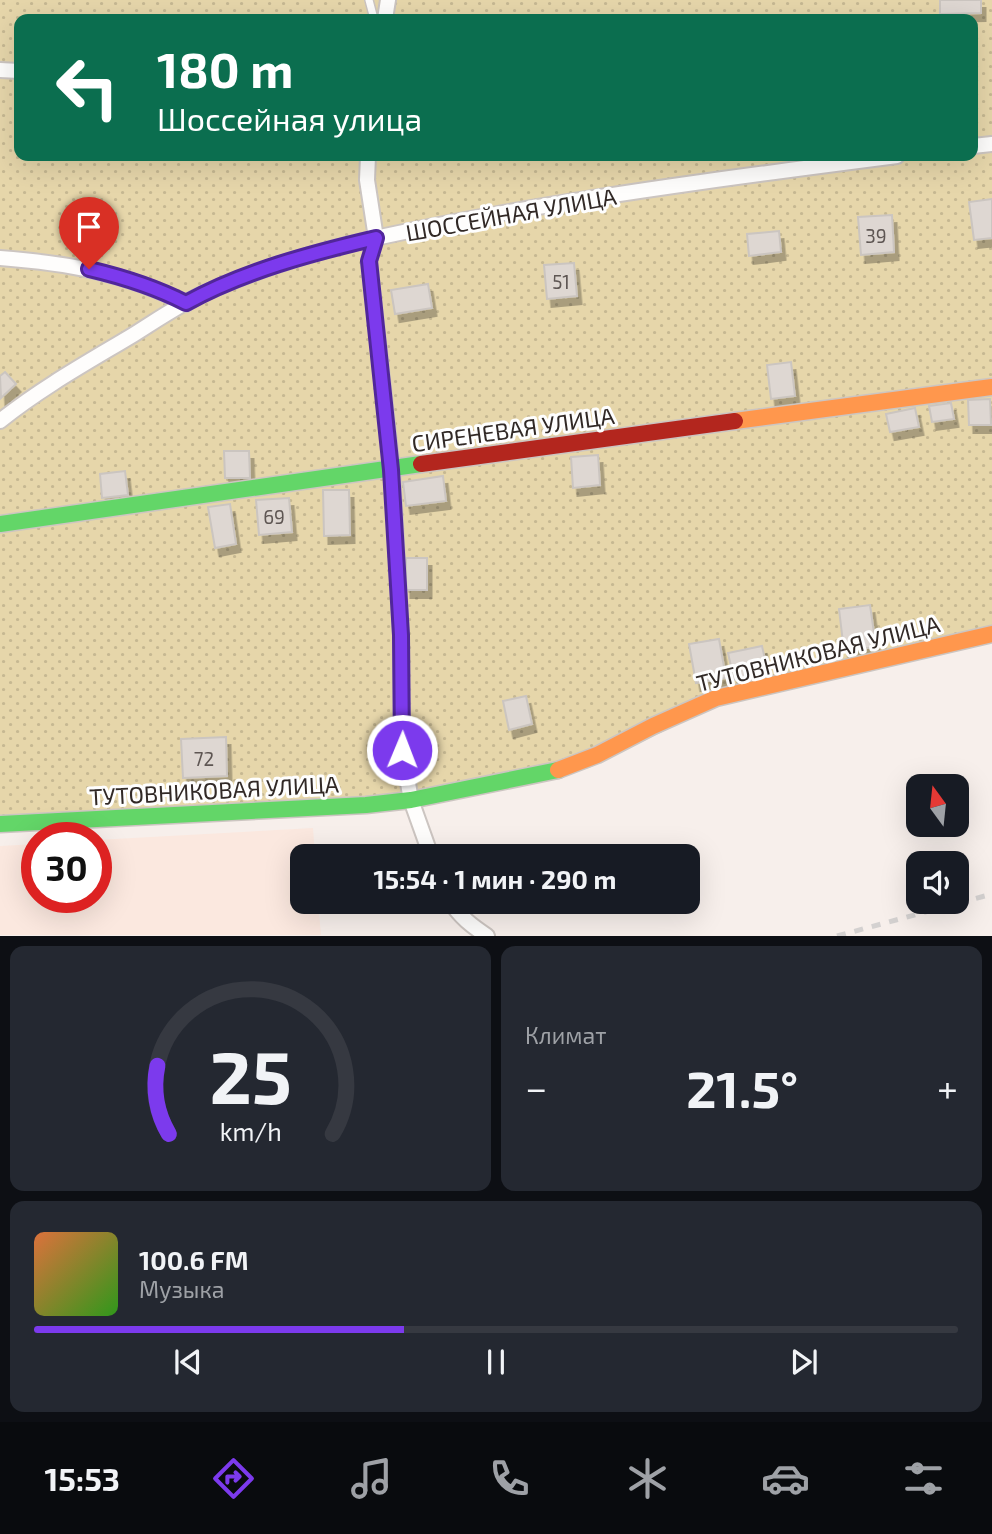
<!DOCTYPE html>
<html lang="ru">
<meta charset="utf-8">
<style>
body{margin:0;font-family:"Exo 2",sans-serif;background:#242831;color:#f1f3f6;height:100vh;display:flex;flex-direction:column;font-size:26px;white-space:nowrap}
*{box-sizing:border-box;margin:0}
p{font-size:23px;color:#9ea1a6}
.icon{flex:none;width:38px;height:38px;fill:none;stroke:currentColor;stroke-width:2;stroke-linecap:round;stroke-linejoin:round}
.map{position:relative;height:936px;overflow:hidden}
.details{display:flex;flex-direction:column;gap:10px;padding:10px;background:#0d0f14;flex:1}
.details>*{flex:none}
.guide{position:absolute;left:14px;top:14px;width:964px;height:147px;border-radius:14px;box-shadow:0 7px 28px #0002;background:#0b6e4f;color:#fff;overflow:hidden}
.needle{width:46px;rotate:345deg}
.buttons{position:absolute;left:906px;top:774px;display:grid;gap:14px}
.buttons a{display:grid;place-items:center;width:63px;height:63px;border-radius:14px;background:#171b24;box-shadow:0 7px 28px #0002;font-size:35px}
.speed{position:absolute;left:21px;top:822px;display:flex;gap:14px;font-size:35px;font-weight:700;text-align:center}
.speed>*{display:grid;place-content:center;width:91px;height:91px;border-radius:50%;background:#171b24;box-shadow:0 7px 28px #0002;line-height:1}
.speed .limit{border:10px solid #d22;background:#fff;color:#111}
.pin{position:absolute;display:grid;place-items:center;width:60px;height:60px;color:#fff;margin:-72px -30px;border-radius:50% 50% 50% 0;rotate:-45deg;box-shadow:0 0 7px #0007}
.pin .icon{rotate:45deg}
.me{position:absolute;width:77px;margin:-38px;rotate:1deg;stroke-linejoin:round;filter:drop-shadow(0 0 5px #0008)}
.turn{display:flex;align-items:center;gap:24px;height:147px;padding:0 28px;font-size:32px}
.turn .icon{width:91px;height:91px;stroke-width:2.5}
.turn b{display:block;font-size:49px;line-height:60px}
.big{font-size:52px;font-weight:700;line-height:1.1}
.details .card{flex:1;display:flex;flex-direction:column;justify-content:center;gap:10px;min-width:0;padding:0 24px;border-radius:14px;background:#242831}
.details .dial{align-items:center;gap:0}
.dial svg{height:182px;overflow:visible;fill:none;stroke:#363941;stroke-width:7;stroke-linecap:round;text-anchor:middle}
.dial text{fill:#f1f3f6;stroke:none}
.song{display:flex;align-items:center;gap:21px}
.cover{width:84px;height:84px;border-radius:10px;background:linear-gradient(135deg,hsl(20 70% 55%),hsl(110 70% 35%))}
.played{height:7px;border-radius:4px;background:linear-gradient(90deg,#7c3aed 40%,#363941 40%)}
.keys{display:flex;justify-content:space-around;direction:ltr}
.heat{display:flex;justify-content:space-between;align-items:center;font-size:38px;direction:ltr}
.details .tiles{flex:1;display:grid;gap:10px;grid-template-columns:1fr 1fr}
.card:last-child{grid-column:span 2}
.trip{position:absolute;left:290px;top:844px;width:410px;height:70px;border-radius:14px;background:#171b24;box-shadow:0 7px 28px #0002;font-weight:700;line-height:70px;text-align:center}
.dock{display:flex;height:112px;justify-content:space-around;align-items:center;background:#090b0e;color:#9ea1a6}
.dock .icon{width:49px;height:49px}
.dock .selected{color:#7c3aed}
.dock b{font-size:32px;color:#f1f3f6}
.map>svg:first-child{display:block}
.built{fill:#fbe8df}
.green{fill:url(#green-dots);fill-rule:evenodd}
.building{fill:#ded7d2;stroke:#cbc5c0;stroke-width:2;filter:url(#shadow)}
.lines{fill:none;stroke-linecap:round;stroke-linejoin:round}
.lane-casing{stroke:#ccc5c1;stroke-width:10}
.street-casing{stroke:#ccc5c1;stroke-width:18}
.fast-casing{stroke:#ccc5c1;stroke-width:19}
.slow-casing{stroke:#ccc5c1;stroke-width:19}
.jam-casing{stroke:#ccc5c1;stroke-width:19}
.lane{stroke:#fefdfc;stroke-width:7}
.street{stroke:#fefdfc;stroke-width:14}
.fast{stroke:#63d668;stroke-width:16}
.slow{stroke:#ff974d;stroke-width:16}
.jam{stroke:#b3261e;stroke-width:16}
.rail{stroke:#d4d1d0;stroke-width:5;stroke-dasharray:9 9;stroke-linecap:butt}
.route-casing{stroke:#51269a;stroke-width:18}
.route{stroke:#7c3aed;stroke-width:12}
.labels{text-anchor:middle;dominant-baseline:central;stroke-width:6;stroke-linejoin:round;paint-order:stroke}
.number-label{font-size:19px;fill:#5e5653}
.street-label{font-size:23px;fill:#312926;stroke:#fefefe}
</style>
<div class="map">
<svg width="992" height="936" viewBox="0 0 992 936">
<defs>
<pattern id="green-dots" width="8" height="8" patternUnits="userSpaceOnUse" patternTransform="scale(1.75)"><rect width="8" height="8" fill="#e6d6aa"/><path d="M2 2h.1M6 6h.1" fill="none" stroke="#c6b892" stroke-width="1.8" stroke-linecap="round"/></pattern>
<filter id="shadow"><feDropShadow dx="4.5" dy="8" stdDeviation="0" flood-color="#0004"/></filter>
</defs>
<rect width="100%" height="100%" fill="#f7efeb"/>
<!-- built -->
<path class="built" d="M 313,828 L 315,856 L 303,856 L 303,901 L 318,901 L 321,935 L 0,935 L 0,846 L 37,844 L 37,898 L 96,898 L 96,840 Z"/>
<!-- green -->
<path class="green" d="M 0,0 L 992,0 L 992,635 L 725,701 L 589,768 L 407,806 L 0,830 ZM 19,19 L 973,19 L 973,156 L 19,156 Z"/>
<!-- building -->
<path class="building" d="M 940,0 L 981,0 L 981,13 L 940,14 Z
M 992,199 L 992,238 L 974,240 L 969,202 Z
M 892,215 L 894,252 L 861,255 L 858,217 Z
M 779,231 L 781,252 L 749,256 L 747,234 Z
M 574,263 L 577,296 L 547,299 L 544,265 Z
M 428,284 L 432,308 L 395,314 L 391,290 Z
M 791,362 L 795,396 L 771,399 L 767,365 Z
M 5,372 L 16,384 L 1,398 L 0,376 Z
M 990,399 L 991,425 L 969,425 L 968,400 Z
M 951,403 L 954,419 L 932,422 L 929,406 Z
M 915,408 L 919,427 L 890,432 L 886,414 Z
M 224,451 L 249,451 L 250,478 L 225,478 Z
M 598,455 L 600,485 L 573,488 L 571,457 Z
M 125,471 L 128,495 L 102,498 L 100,474 Z
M 443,476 L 446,501 L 406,506 L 403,482 Z
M 323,490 L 349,490 L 350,535 L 324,536 Z
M 289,498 L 292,532 L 259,535 L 256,500 Z
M 230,504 L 236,544 L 215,548 L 208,507 Z
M 406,558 L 427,558 L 427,590 L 406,590 Z
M 870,605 L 876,647 L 844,651 L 839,609 Z
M 719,639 L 726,678 L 696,683 L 689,644 Z
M 762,646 L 768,673 L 734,680 L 728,653 Z
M 526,696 L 532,724 L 509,730 L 503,701 Z
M 226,737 L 227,776 L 183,778 L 181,739 Z"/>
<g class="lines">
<defs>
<path id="lane" d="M 369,0 L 374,19"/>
<path id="street" d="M 385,19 L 388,0
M 0,70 L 19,71
M 973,146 L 992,144
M 368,156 L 367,180 L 376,238 L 369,261 L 392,470 L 401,635 L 402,750 L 411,800 L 431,856
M 0,258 C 65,263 128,273 186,304
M 0,421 C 41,388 88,362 133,335 C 157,320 181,303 207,292 C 300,250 403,231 503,213 C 634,190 765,173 897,156
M 450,901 C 460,917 472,926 487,936"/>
<path id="fast" d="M 0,524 L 421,464
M 0,824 L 366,805 L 411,800 L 558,770"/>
<path id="slow" d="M 735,421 L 992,387
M 558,770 L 597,755 L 653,726 L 716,698 L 992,634"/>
<path id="jam" d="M 421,464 L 735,421"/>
</defs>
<!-- lane casing -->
<use href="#lane" class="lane-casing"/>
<!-- street casing -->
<use href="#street" class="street-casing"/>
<!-- fast casing -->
<use href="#fast" class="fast-casing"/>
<!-- slow casing -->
<use href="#slow" class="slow-casing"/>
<!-- jam casing -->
<use href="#jam" class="jam-casing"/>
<!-- lane -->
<use href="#lane" class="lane"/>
<!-- street -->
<use href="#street" class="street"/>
<!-- fast -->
<use href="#fast" class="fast"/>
<!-- slow -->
<use href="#slow" class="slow"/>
<!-- jam -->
<use href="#jam" class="jam"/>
<!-- rail -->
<path class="rail" d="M 837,936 L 992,894"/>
</g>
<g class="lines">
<defs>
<path id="route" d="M 89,269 C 123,277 155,287 186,303 C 244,271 312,253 376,238 L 369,261 L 391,470 L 401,635 L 402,750"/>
</defs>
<!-- route casing -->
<use href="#route" class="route-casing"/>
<!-- route -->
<use href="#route" class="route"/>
</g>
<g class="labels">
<!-- number labels -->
<g class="number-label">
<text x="876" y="235">39</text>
<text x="561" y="281">51</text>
<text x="274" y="516">69</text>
<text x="204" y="758">72</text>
</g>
<!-- street labels -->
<g class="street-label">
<text transform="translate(511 214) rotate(-10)">ШОССЕЙНАЯ УЛИЦА</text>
<text transform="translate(513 429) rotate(-8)">СИРЕНЕВАЯ УЛИЦА</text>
<text transform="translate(818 653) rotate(-14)">ТУТОВНИКОВАЯ УЛИЦА</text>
<text transform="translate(214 790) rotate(-3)">ТУТОВНИКОВАЯ УЛИЦА</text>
</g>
</g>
</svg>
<div class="buttons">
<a><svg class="needle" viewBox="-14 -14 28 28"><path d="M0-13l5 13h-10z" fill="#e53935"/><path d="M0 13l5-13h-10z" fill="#9ea1a6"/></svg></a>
<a><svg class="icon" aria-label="sound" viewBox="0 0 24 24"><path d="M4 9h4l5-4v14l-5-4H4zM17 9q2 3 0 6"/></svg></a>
</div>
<div class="speed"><div class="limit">30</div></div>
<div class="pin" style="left:89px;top:269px;background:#d93025"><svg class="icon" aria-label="arrive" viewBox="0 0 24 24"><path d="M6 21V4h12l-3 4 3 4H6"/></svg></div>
<svg class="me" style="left:402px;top:750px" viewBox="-20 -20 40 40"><circle r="17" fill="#7c3aed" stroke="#fff" stroke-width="3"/><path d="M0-11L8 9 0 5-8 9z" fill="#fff"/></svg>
<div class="trip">15:54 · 1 мин · 290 m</div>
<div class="guide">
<div class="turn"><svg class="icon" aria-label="left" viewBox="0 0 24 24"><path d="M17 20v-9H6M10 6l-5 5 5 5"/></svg><div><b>180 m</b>Шоссейная улица</div></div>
</div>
</div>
<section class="details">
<div class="tiles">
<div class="card dial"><svg viewBox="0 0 100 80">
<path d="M14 69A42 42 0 1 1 86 69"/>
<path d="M14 69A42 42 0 0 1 9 39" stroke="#7c3aed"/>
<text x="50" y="56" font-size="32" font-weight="700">25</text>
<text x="50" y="72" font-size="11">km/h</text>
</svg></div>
<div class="card"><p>Климат</p>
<div class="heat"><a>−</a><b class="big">21.5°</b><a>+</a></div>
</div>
<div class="card">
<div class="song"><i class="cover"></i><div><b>100.6 FM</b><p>Музыка</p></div></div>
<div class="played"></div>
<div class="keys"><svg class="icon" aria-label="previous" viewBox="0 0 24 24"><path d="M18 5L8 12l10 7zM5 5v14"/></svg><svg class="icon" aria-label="pause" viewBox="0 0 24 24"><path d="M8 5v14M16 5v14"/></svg><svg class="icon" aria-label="next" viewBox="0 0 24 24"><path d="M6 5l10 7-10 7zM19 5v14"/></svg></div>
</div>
</div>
</section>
<nav class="dock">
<b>15:53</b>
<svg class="icon selected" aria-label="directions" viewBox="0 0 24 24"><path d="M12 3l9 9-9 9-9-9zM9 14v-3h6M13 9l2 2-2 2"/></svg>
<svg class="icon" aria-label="music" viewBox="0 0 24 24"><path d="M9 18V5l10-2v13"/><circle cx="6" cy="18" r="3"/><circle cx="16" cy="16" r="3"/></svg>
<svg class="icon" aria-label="phone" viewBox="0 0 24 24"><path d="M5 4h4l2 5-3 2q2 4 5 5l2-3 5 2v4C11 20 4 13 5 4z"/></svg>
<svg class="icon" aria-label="climate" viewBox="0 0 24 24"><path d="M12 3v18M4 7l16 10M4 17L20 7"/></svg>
<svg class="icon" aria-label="car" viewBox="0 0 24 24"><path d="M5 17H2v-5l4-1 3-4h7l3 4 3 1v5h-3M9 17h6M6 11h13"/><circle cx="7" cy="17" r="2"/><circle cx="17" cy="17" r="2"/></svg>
<svg class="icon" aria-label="filters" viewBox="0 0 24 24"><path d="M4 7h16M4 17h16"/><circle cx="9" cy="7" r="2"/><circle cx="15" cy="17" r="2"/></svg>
</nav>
